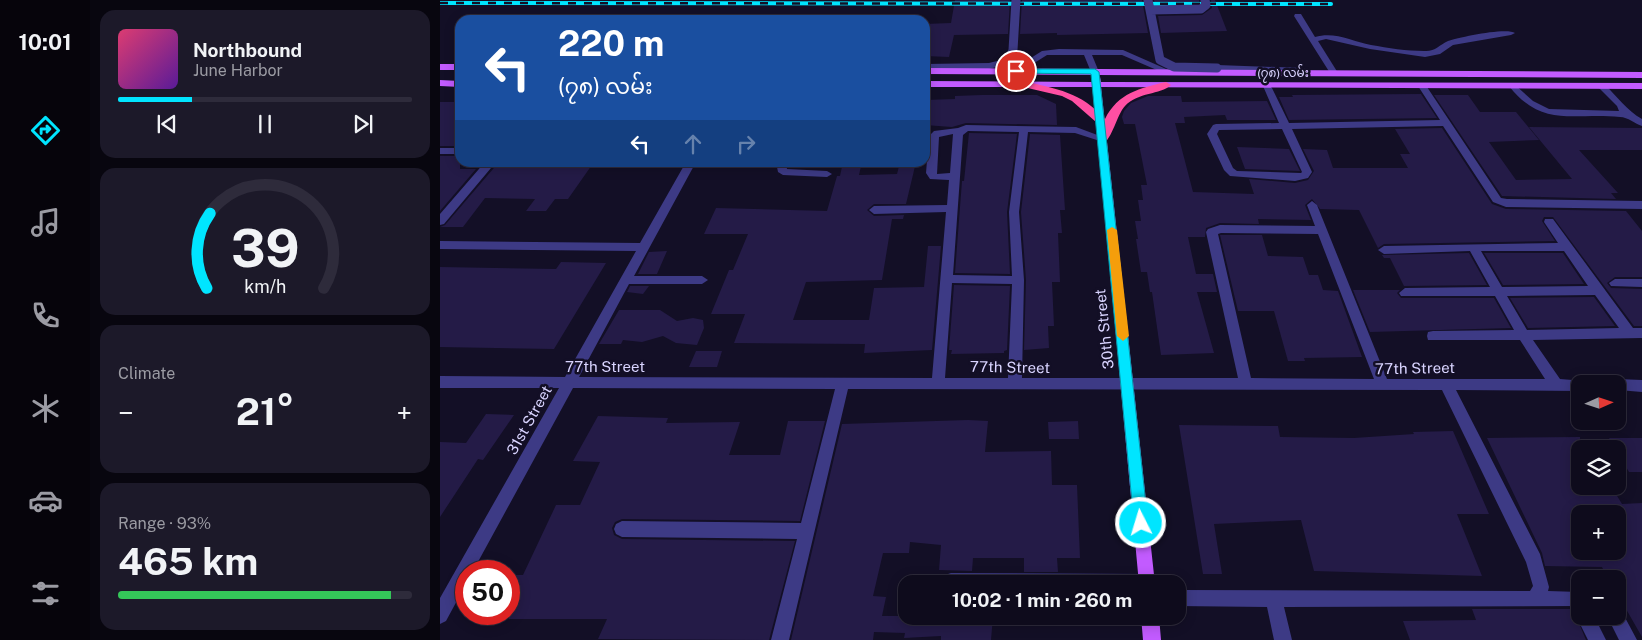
<!DOCTYPE html>
<meta charset="utf-8">
<style>
body{margin:0;font-family:"Public Sans","Noto Sans Myanmar",sans-serif;background:#1c1929;color:#f1f3f6;height:100vh;display:flex;flex-direction:column;font-size:19px;white-space:nowrap}
*{box-sizing:border-box;margin:0}
p{font-size:16px;color:#9b9ba3}
.icon{flex:none;width:28px;height:28px;fill:none;stroke:currentColor;stroke-width:2;stroke-linecap:round;stroke-linejoin:round}
.map{position:relative;flex:1;overflow:hidden}
.details{display:flex;flex-direction:column;gap:10px;padding:10px;background:#08060f;width:350px}
.details>*{flex:none}
.banner{position:absolute;left:15px;top:15px;width:475px;height:152px;border-radius:15px;box-shadow:0 2px 12px #0003,0 0 0 1px #2e2b3b;background:#1a4fa0;color:#fff;overflow:hidden}
.needle{width:32px;rotate:87deg}
.controls{position:absolute;left:1131px;top:375px;display:grid;gap:10px}
.controls a{display:grid;place-items:center;width:55px;height:55px;border-radius:10px;background:#0e0b1c;box-shadow:0 2px 12px #0003,0 0 0 1px #2e2b3b;font-size:25px}
.speed{position:absolute;left:15px;top:560px;display:flex;gap:10px;font-size:25px;font-weight:700;text-align:center}
.speed>*{display:grid;place-content:center;width:65px;height:65px;border-radius:50%;background:#0e0b1c;box-shadow:0 2px 12px #0003,0 0 0 1px #2e2b3b;line-height:1}
.speed .limit{border:8px solid #d22;background:#fff;color:#111}
.pin{position:absolute;display:grid;place-items:center;width:42px;height:42px;color:#fff;margin:-21px;border:2px solid #fff;border-radius:50%;box-shadow:0 1px 5px #0007}
.me{position:absolute;width:55px;margin:-28px;rotate:355deg;stroke-linejoin:round;filter:drop-shadow(0 0 4px #0008)}
.turn{display:flex;align-items:center;gap:18px;height:105px;padding:0 20px;font-size:22px}
.turn .icon{width:65px;height:65px;stroke-width:2.5}
.turn b{display:block;font-size:35px;line-height:42px}
.lanes{display:flex;align-items:center;height:48px;padding:0 20px;background:#0003;justify-content:center;gap:25px;direction:ltr}
.lanes .off{opacity:.35}
.big{font-size:38px;font-weight:700;line-height:1.1}
.details .card{flex:1;display:flex;flex-direction:column;justify-content:center;gap:8px;min-width:0;padding:0 18px;border-radius:15px;background:#1c1929}
.details .dial{align-items:center;gap:0}
.dial svg{height:130px;overflow:visible;fill:none;stroke:#2e2b3b;stroke-width:7;stroke-linecap:round;text-anchor:middle}
.dial text{fill:#f1f3f6;stroke:none}
.song{display:flex;align-items:center;gap:15px}
.cover{width:60px;height:60px;border-radius:8px;background:linear-gradient(135deg,hsl(340 70% 55%),hsl(270 70% 35%))}
.played{height:5px;border-radius:2px;background:linear-gradient(90deg,#00e5ff 25%,#2e2b3b 25%)}
.keys{display:flex;justify-content:space-around;direction:ltr}
.heat{display:flex;justify-content:space-between;align-items:center;font-size:28px;direction:ltr}
.charge{height:8px;border-radius:4px;background:linear-gradient(90deg,#34c759 93%,#2e2b3b 0)}
.trip{position:absolute;left:458px;top:575px;width:288px;height:50px;border-radius:15px;background:#0e0b1c;box-shadow:0 2px 12px #0003,0 0 0 1px #2e2b3b;font-weight:700;line-height:50px;text-align:center}
main{display:flex;flex:1;min-height:0}
.tab-bar{display:flex;flex-direction:column;width:90px;justify-content:space-around;align-items:center;background:#06040b;color:#9b9ba3}
.tab-bar .icon{width:35px;height:35px}
.tab-bar .active{color:#00e5ff}
.tab-bar b{font-size:22px;color:#f1f3f6}
.map>svg:first-child{display:block}
.building{fill:#241b47;fill-rule:evenodd}
.lines{fill:none;stroke-linecap:round;stroke-linejoin:round}
.minor{fill:#3d3a85;fill-rule:evenodd}
.major{fill:#c25bff;fill-rule:evenodd}
.highway{fill:#ff4fa3;fill-rule:evenodd}
.rail-casing{stroke:#00e5ff;stroke-width:4}
.rail{stroke:#130f26;stroke-width:2.5;stroke-dasharray:8;stroke-linecap:butt}
.minor-bridge{stroke:#3d3a85;stroke-width:9}
.route{fill:#00e5ff;stroke:#0095a6}
.slow{fill:#f59e0b}
.labels{text-anchor:middle;dominant-baseline:central;stroke-width:5;stroke-linejoin:round;paint-order:stroke}
.far-street-label{font-size:12px;fill:#d9d4ff;stroke:#130f26}
.street-label{font-size:15px;fill:#d9d4ff;stroke:#130f26}
</style>
<main>
<nav class="tab-bar">
<b>10:01</b>
<svg class="icon active" aria-label="directions" viewBox="0 0 24 24"><path d="M12 3l9 9-9 9-9-9zM9 14v-3h6M13 9l2 2-2 2"/></svg>
<svg class="icon" aria-label="music" viewBox="0 0 24 24"><path d="M9 18V5l10-2v13"/><circle cx="6" cy="18" r="3"/><circle cx="16" cy="16" r="3"/></svg>
<svg class="icon" aria-label="phone" viewBox="0 0 24 24"><path d="M5 4h4l2 5-3 2q2 4 5 5l2-3 5 2v4C11 20 4 13 5 4z"/></svg>
<svg class="icon" aria-label="climate" viewBox="0 0 24 24"><path d="M12 3v18M4 7l16 10M4 17L20 7"/></svg>
<svg class="icon" aria-label="car" viewBox="0 0 24 24"><path d="M5 17H2v-5l4-1 3-4h7l3 4 3 1v5h-3M9 17h6M6 11h13"/><circle cx="7" cy="17" r="2"/><circle cx="17" cy="17" r="2"/></svg>
<svg class="icon" aria-label="filters" viewBox="0 0 24 24"><path d="M4 7h16M4 17h16"/><circle cx="9" cy="7" r="2"/><circle cx="15" cy="17" r="2"/></svg>
</nav>
<section class="details">
<div class="card">
<div class="song"><i class="cover"></i><div><b>Northbound</b><p>June Harbor</p></div></div>
<div class="played"></div>
<div class="keys"><svg class="icon" aria-label="previous" viewBox="0 0 24 24"><path d="M18 5L8 12l10 7zM5 5v14"/></svg><svg class="icon" aria-label="pause" viewBox="0 0 24 24"><path d="M8 5v14M16 5v14"/></svg><svg class="icon" aria-label="next" viewBox="0 0 24 24"><path d="M6 5l10 7-10 7zM19 5v14"/></svg></div>
</div>
<div class="card dial"><svg viewBox="0 0 100 80">
<path d="M14 69A42 42 0 1 1 86 69"/>
<path d="M14 69A42 42 0 0 1 16 23" stroke="#00e5ff"/>
<text x="50" y="56" font-size="32" font-weight="700">39</text>
<text x="50" y="72" font-size="11">km/h</text>
</svg></div>
<div class="card"><p>Climate</p>
<div class="heat"><a>−</a><b class="big">21°</b><a>+</a></div>
</div>
<div class="card"><p>Range · 93%</p><b class="big">465 km</b><div class="charge"></div></div>
</section>
<div class="map">
<svg width="1202" height="640" viewBox="0 0 1202 640">
<rect width="100%" height="100%" fill="#130f26"/>
<!-- building -->
<path class="building" d="M 515,0 L 570,0 L 568,34 L 514,35 L 509,57 L 485,56 L 485,24 L 511,23 Z
M 582,0 L 702,0 L 708,33 L 617,35 L 617,33 L 580,34 Z
M 714,0 L 759,0 L 759,2 L 715,4 Z
M 771,0 L 775,0 L 787,31 L 721,33 L 718,16 L 762,15 L 772,8 Z
M 981,94 L 997,118 L 849,120 L 839,97 L 853,97 L 852,95 Z
M 542,95 L 597,95 L 616,104 L 617,125 L 526,123 L 512,127 L 485,125 L 485,100 L 515,99 L 515,96 Z
M 994,95 L 1028,95 L 1040,112 L 1076,112 L 1099,140 L 1049,142 L 1076,180 L 1132,179 L 1089,127 L 1202,128 L 1202,150 L 1139,150 L 1178,193 L 1171,193 L 1176,199 L 1062,196 Z
M 708,96 L 741,96 L 742,102 L 827,101 L 836,120 L 787,120 L 785,115 L 744,117 L 745,123 L 735,123 L 753,192 L 814,194 L 809,179 L 855,183 L 868,180 L 874,171 L 863,149 L 887,150 L 893,168 L 968,168 L 960,154 L 970,154 L 955,129 L 1002,128 L 1052,204 L 1066,209 L 1186,211 L 1202,231 L 1202,277 L 1175,277 L 1167,283 L 1171,288 L 1202,289 L 1202,326 L 1194,326 L 1113,217 L 1104,217 L 1102,221 L 1115,241 L 944,244 L 938,248 L 919,210 L 880,209 L 872,199 L 865,205 L 871,220 L 818,219 L 819,224 L 780,223 L 766,228 L 765,237 L 748,237 L 756,274 L 773,274 L 777,292 L 757,292 L 774,353 L 721,355 L 712,292 L 710,292 L 707,272 L 701,272 L 696,239 L 698,239 L 695,221 L 701,221 L 698,200 L 703,200 L 701,185 L 707,185 L 695,124 L 684,124 L 682,117 L 684,111 L 691,103 Z
M 0,102 L 20,102 L 20,146 L 0,146 Z
M 529,133 L 577,134 L 567,212 L 570,274 L 515,273 L 522,181 L 524,181 Z
M 590,134 L 620,135 L 625,210 L 620,210 L 622,233 L 618,233 L 620,282 L 612,282 L 614,326 L 608,326 L 609,348 L 584,350 L 586,280 L 581,212 Z
M 797,147 L 849,149 L 860,171 L 805,169 Z
M 0,156 L 20,156 L 20,169 L 36,169 L 0,211 Z
M 59,162 L 154,162 L 128,199 L 115,199 L 106,211 L 86,211 L 95,199 L 45,198 L 23,227 L 0,227 L 5,225 Z
M 403,162 L 422,162 L 419,175 L 457,174 L 460,162 L 476,162 L 466,204 L 434,204 L 427,210 L 434,216 L 464,215 L 463,219 L 452,219 L 442,280 L 366,282 L 353,320 L 429,320 L 434,288 L 484,287 L 488,246 L 501,246 L 492,350 L 424,353 L 425,344 L 294,343 L 305,314 L 271,314 L 289,270 L 293,270 L 308,234 L 264,234 L 276,208 L 387,211 L 397,176 L 400,176 Z
M 780,235 L 822,235 L 828,256 L 863,257 L 869,275 L 878,275 L 883,290 L 898,291 L 922,357 L 864,358 L 865,361 L 848,361 L 834,311 L 798,311 Z
M 227,251 L 217,274 L 198,274 L 209,252 Z
M 1029,253 L 1047,285 L 964,286 L 950,258 L 944,258 L 942,255 Z
M 1044,253 L 1123,253 L 1144,284 L 1063,285 Z
M 121,262 L 166,263 L 114,349 L 0,347 L 0,267 L 116,269 Z
M 514,285 L 570,286 L 567,350 L 564,351 L 564,353 L 511,354 L 512,350 L 509,350 Z
M 190,286 L 209,286 L 203,294 L 187,292 Z
M 913,290 L 960,290 L 957,293 L 961,298 L 1054,298 L 1071,328 L 930,332 Z
M 1154,297 L 1175,326 L 1088,328 L 1070,298 Z
M 179,310 L 220,310 L 237,321 L 253,318 L 263,320 L 264,328 L 257,345 L 236,343 L 223,336 L 202,342 L 183,340 L 181,344 L 159,344 Z
M 256,351 L 282,351 L 277,367 L 249,367 Z
M 46,414 L 74,415 L 43,460 L 38,459 L 0,517 L 0,442 L 26,443 Z
M 158,416 L 228,418 L 226,423 L 300,422 L 289,455 L 340,455 L 348,421 L 385,421 L 360,521 L 182,519 L 175,522 L 172,528 L 174,535 L 182,539 L 355,541 L 329,640 L 158,639 L 167,619 L 69,619 L 69,575 L 83,575 L 116,505 L 140,505 L 160,462 L 133,461 Z
M 528,420 L 548,421 L 545,452 L 611,451 L 612,485 L 637,485 L 640,558 L 617,558 L 618,572 L 584,572 L 584,558 L 533,558 L 532,571 L 499,570 L 501,545 L 470,542 L 469,553 L 443,553 L 433,596 L 446,597 L 442,616 L 553,616 L 551,640 L 501,640 L 501,636 L 464,638 L 465,633 L 434,632 L 433,640 L 351,640 L 402,424 Z
M 638,421 L 639,439 L 609,439 L 608,422 Z
M 739,425 L 838,426 L 840,437 L 914,438 L 974,434 L 973,432 L 1013,431 L 1049,514 L 1017,514 L 1042,576 L 874,571 L 861,520 L 774,524 L 782,574 L 763,574 Z
M 1140,437 L 1140,486 L 1171,486 L 1182,504 L 1202,503 L 1202,637 L 1178,595 L 1178,579 L 1168,579 L 1162,567 L 1105,566 L 1102,553 L 1047,438 ZM 1140,514 L 1178,514 L 1178,551 L 1140,551 Z
M 1169,438 L 1202,438 L 1202,472 L 1189,472 Z
M 1032,609 L 1133,609 L 1146,640 L 970,640 L 963,621 L 1036,620 Z"/>
<g class="lines">
<!-- minor -->
<path class="minor" d="M 855,14 L 861,14 L 875,37 C 894,31 912,41 931,45 C 948,48 967,51 984,51 C 995,52 999,45 1008,41 C 1019,37 1067,27 1075,33 L 1071,35 L 1013,45 L 1000,54 L 985,57 L 930,49 L 886,39 L 878,41 L 898,73 L 894,76 L 890,73 L 854,16 Z
M 619,49 L 683,50 L 733,72 L 726,74 L 682,55 L 652,55 L 659,72 L 655,75 L 651,72 L 644,55 L 607,55 L 580,72 L 578,84 L 571,86 L 573,69 L 602,51 Z
M 569,58 L 573,61 L 572,63 L 549,69 L 485,70 L 485,64 L 549,63 Z
M 777,65 L 864,68 L 868,71 L 864,74 L 774,70 L 773,68 Z
M 827,83 L 831,86 L 849,123 L 1000,120 L 978,86 L 985,84 L 1061,198 L 1067,199 L 1202,201 L 1202,209 L 1066,207 L 1053,202 L 1003,126 L 852,129 L 872,172 L 868,178 L 855,181 L 790,176 L 784,170 L 767,134 L 773,125 L 776,124 L 839,123 L 823,86 ZM 842,129 L 862,172 L 861,173 L 797,171 L 793,168 L 777,134 L 779,130 Z
M 1073,83 L 1093,101 L 1109,109 L 1179,111 L 1177,106 L 1157,86 L 1164,84 C 1177,96 1187,111 1202,119 L 1202,126 C 1195,124 1188,117 1180,117 C 1133,112 1103,129 1069,86 Z
M 526,125 L 636,127 L 668,139 L 663,142 L 635,133 L 588,132 L 579,212 L 584,280 L 582,378 L 798,378 L 766,232 L 768,229 L 780,225 L 875,226 L 867,205 L 872,201 L 877,205 L 947,379 L 1105,379 L 1080,340 L 988,340 L 987,336 L 988,332 L 993,331 L 1074,330 L 1055,296 L 961,296 L 959,293 L 965,288 L 1050,287 L 1030,251 L 944,254 L 938,250 L 944,246 L 1118,243 L 1104,222 L 1105,219 L 1113,219 L 1193,328 L 1202,328 L 1202,338 L 1093,340 L 1120,379 L 1145,381 L 1146,384 L 1140,384 L 1140,391 L 1016,390 L 1100,554 L 1109,587 L 1108,591 L 1140,592 L 1140,606 L 844,607 L 852,640 L 834,640 L 827,607 L 736,606 L 736,590 L 1090,591 L 1093,586 L 1086,562 L 1002,390 L 408,389 L 349,640 L 331,640 L 357,539 L 182,537 L 176,534 L 174,529 L 176,524 L 182,521 L 361,523 L 395,389 L 133,388 L 33,571 L 26,571 L 26,584 L 6,621 L 0,624 L 0,598 L 119,388 L 0,388 L 0,376 L 125,377 L 196,251 L 0,249 L 0,241 L 200,243 L 246,162 L 256,162 L 194,276 L 262,276 L 268,280 L 262,284 L 189,284 L 139,377 L 492,378 L 506,212 L 434,214 L 429,210 L 434,206 L 507,205 L 509,180 L 490,179 L 486,173 L 489,136 L 494,131 L 518,128 ZM 528,131 L 579,132 L 569,212 L 572,276 L 513,275 L 523,135 ZM 513,134 L 510,173 L 497,174 L 499,137 ZM 781,233 L 878,234 L 934,379 L 811,378 L 778,234 ZM 1041,251 L 1124,251 L 1148,286 L 1062,287 ZM 512,283 L 572,284 L 568,378 L 505,378 ZM 1155,295 L 1179,328 L 1087,330 L 1067,296 Z
M 0,148 L 20,148 L 20,154 L 0,154 Z
M 45,162 L 56,162 L 4,224 L 0,225 L 0,214 Z
M 336,162 L 346,162 L 347,169 L 387,171 L 392,174 L 387,177 L 343,175 L 338,172 Z
M 1175,279 L 1202,279 L 1202,287 L 1171,286 L 1169,283 Z
M 1178,379 L 1202,380 L 1202,392 L 1178,390 L 1178,384 L 1172,384 Z
M 511,573 L 707,574 L 713,576 L 715,582 L 715,584 L 504,584 L 505,575 Z
M 1178,609 L 1181,610 L 1197,640 L 1179,640 L 1167,616 L 1178,616 Z
M 1139,610 L 1140,616 L 1154,616 L 1166,640 L 1148,640 L 1136,616 Z"/>
<!-- major -->
<path class="major" d="M 0,64 L 20,64 L 20,70 L 0,70 Z
M 485,68 L 1202,72 L 1202,78 L 657,75 L 660,77 L 661,82 L 1202,83 L 1202,89 L 661,87 L 715,584 L 699,584 L 653,87 L 485,87 L 485,81 L 652,82 L 652,77 L 655,75 L 485,74 Z
M 0,80 L 20,81 L 20,87 L 0,86 Z
M 701,616 L 719,616 L 721,640 L 703,640 Z"/>
<!-- highway -->
<path class="highway" d="M 583,81 C 617,89 641,92 665,119 C 678,93 700,88 726,82 L 731,85 C 720,95 698,92 685,106 C 677,114 672,140 663,143 L 657,139 L 664,122 L 656,122 L 632,101 L 622,96 L 579,86 L 578,84 Z"/>
<defs>
<path id="rail" d="M 0,3 L 891,4"/>
</defs>
<!-- rail casing -->
<use href="#rail" class="rail-casing"/>
<!-- rail -->
<use href="#rail" class="rail"/>
<!-- minor-bridge -->
<path class="minor-bridge" d="M 708,0 L 720,60 L 734,67 L 777,68
M 710,10 L 761,9 L 766,5 L 765,0
M 569,61 L 573,50 L 576,0"/>
</g>
<!-- route -->
<path class="route" d="M 573,69 L 655,69 L 659,72 L 708,523 L 706,528 L 701,530 L 696,528 L 694,523 L 651,74 L 576,73 L 572,71 Z"/>
<!-- slow -->
<path class="slow" d="M 672,227 L 677,230 L 689,336 L 683,341 L 677,336 L 667,230 Z"/>
<g class="labels">
<!-- far-street labels -->
<g class="far-street-label">
<text x="843" y="73">(၇၈) လမ်း</text>
</g>
<!-- street labels -->
<g class="street-label">
<text transform="translate(664 329) rotate(-96)">30th Street</text>
<text x="165" y="366">77th Street</text>
<text transform="translate(570 367) rotate(1)">77th Street</text>
<text transform="translate(975 368) rotate(-1)">77th Street</text>
<text transform="translate(89 420) rotate(-61)">31st Street</text>
</g>
</g>
</svg>
<div class="controls">
<a><svg class="needle" viewBox="-14 -14 28 28"><path d="M0-13l5 13h-10z" fill="#e53935"/><path d="M0 13l5-13h-10z" fill="#9b9ba3"/></svg></a>
<a><svg class="icon" aria-label="layers" viewBox="0 0 24 24"><path d="M12 4l9 5-9 5-9-5zM3 14l9 5 9-5"/></svg></a>
<a>+</a>
<a>−</a>
</div>
<div class="speed"><div class="limit">50</div></div>
<div class="pin" style="left:576px;top:71px;background:#d93025"><svg class="icon" aria-label="arrive" viewBox="0 0 24 24"><path d="M6 21V4h12l-3 4 3 4H6"/></svg></div>
<svg class="me" style="left:701px;top:523px" viewBox="-20 -20 40 40"><circle r="17" fill="#00e5ff" stroke="#fff" stroke-width="3"/><path d="M0-11L8 9 0 5-8 9z" fill="#fff"/></svg>
<div class="trip">10:02 · 1 min · 260 m</div>
<div class="banner">
<div class="turn"><svg class="icon" aria-label="left" viewBox="0 0 24 24"><path d="M17 20v-9H6M10 6l-5 5 5 5"/></svg><div><b>220 m</b>(၇၈) လမ်း</div></div>
<div class="lanes"><svg class="icon" aria-label="left" viewBox="0 0 24 24"><path d="M17 20v-9H6M10 6l-5 5 5 5"/></svg><svg class="icon off" aria-label="ahead" viewBox="0 0 24 24"><path d="M12 20V5M6 11l6-6 6 6"/></svg><svg class="icon off" aria-label="right" viewBox="0 0 24 24"><path d="M7 20v-9h11M14 6l5 5-5 5"/></svg></div>
</div>
</div>
</main>
